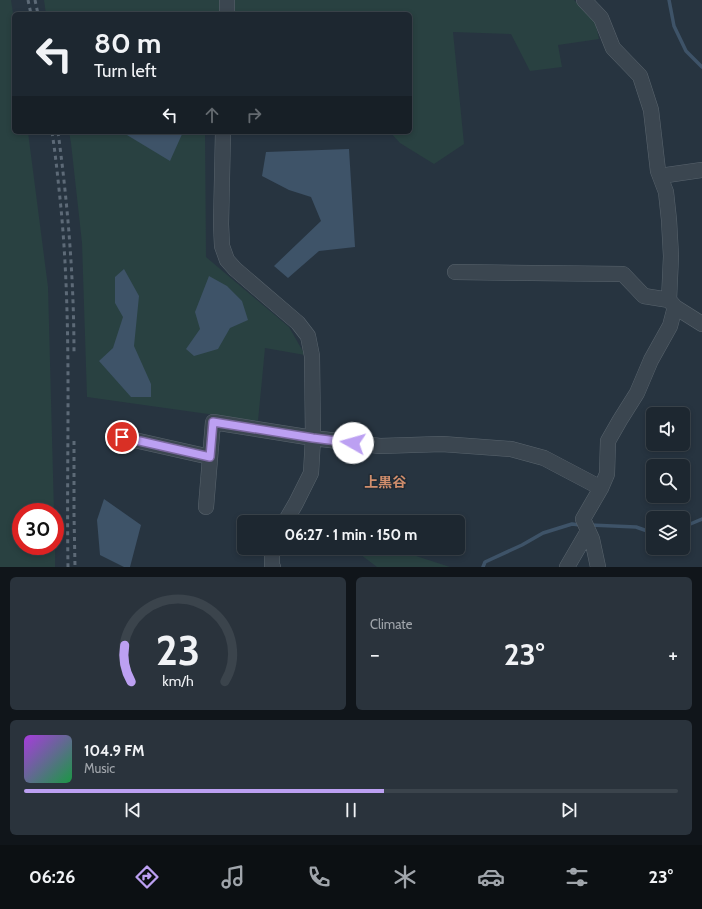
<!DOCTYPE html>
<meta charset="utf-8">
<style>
body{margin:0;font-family:Cabin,"Noto Sans JP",sans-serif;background:#2a333c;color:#f1f3f6;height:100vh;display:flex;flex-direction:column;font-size:15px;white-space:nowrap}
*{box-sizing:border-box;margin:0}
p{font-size:13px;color:#a0a5ab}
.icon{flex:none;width:22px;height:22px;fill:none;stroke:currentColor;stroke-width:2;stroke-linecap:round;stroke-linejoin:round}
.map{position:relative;height:567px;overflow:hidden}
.sheet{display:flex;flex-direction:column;gap:10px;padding:10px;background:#10151a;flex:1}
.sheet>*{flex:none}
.banner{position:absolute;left:12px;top:12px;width:400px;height:122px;border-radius:6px;box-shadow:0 2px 6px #0003,0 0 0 1px #3b444c;background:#1d2730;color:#f1f3f6;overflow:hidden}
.fabs{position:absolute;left:646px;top:407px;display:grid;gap:8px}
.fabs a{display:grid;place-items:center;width:44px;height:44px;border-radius:6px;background:#1d2730;box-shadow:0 2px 6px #0003,0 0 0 1px #3b444c;font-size:20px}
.speed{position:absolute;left:12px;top:503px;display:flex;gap:8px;font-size:20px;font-weight:700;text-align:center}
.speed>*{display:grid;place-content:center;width:52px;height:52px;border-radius:50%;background:#1d2730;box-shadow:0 2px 6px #0003,0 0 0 1px #3b444c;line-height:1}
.speed .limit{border:6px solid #d22;background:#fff;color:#111}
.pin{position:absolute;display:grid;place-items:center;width:34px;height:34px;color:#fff;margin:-17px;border:2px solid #fff;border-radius:50%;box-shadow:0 1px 4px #0007}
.me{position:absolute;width:44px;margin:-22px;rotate:277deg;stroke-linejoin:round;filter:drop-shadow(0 0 3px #0008)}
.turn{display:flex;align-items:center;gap:14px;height:84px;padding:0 16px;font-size:18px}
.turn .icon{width:52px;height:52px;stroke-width:2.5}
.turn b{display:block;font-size:28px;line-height:34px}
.lanes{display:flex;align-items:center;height:38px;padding:0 16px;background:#0003;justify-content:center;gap:20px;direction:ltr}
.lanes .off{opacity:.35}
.big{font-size:30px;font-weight:700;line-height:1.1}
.sheet .card{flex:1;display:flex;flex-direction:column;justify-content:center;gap:6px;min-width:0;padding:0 14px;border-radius:6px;background:#2a333c}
.sheet .dial{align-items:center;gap:0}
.dial svg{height:104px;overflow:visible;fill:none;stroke:#3b444c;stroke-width:7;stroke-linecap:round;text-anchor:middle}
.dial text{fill:#f1f3f6;stroke:none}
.song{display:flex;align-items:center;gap:12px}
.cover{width:48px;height:48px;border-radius:6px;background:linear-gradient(135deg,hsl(280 70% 55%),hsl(140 70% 35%))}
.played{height:4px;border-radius:2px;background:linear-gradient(90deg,#bca0f2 55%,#3b444c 55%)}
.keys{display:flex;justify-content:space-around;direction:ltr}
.heat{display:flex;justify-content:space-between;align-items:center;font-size:22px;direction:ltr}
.sheet .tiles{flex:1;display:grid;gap:10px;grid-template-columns:1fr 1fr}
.card:last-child{grid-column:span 2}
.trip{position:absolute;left:237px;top:515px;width:228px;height:40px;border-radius:6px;background:#1d2730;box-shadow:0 2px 6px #0003,0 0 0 1px #3b444c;font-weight:700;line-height:40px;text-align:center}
.menu{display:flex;height:64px;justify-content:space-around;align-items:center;background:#0c1013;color:#a0a5ab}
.menu .icon{width:28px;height:28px}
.menu .selected{color:#bca0f2}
.menu b{font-size:18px;color:#f1f3f6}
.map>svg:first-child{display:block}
.green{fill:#294141}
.water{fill:#3e5368}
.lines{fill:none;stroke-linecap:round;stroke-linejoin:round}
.stream{stroke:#3e5368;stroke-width:3.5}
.minor-casing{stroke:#59646d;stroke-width:16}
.minor{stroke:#3b4650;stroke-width:15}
.rail{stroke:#5d6a77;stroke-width:3;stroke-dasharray:4 4;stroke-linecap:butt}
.route-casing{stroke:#7a689d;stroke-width:10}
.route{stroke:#bca0f2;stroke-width:7}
.labels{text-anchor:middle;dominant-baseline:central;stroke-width:3;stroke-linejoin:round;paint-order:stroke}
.quarter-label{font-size:14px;font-weight:bold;fill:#d18e6c;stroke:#202b35}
</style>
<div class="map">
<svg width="702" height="567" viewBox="0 0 702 567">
<rect width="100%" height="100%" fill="#273440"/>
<!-- green -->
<path class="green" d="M 0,0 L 11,0 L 14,20 L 14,132 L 28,132 L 48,287 L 54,512 L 21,512 L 21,546 L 55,546 L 55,567 L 0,567 Z
M 44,0 L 574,0 L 595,21 L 599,39 L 558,45 L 562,67 L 530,71 L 511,34 L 453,32 L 464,144 L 434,164 L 400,143 L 390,132 L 410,132 L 410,14 L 46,14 Z
M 69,132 L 205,132 L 206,257 L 289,327 L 305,355 L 265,348 L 258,421 L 87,397 L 82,243 L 71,143 Z
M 352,548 L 411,548 L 413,555 L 450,567 L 377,567 Z"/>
<!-- water -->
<path class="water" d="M 122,132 L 183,132 L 170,161 Z
M 349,149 L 355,247 L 319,251 L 288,278 L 274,266 L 321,221 L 311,197 L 289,190 L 262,176 L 266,152 Z
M 124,269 L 139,296 L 134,346 L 151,384 L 151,397 L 131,397 L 99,361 L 113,348 L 123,317 L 115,303 L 115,277 Z
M 209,276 L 227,286 L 242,301 L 248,320 L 230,328 L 218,349 L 194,356 L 186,349 L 200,329 L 195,312 Z
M 104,499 L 141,525 L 130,567 L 124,567 L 100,555 L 97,520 Z"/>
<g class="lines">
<!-- stream -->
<path class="stream" d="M 669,0 L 674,26 L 686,51 L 702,67
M 590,525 L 636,527 L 653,533
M 683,527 L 702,519
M 483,567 L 485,562 L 522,545 L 543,533 L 572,524 L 580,525"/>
<defs>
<path id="minor" d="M 584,0 L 601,18 L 613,48 L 640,76 L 651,110 L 658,171 L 666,192 L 669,220 L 671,256 L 669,300 L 675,307 L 702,324
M 227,14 L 227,0
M 223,132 L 221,224 L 222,246 L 227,260 L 235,269 L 298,323 L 308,336 L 312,356 L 313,438 L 311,473 L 296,503 L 285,522
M 660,176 L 702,170
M 455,272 L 623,274 L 644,296 L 669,300
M 121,437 L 210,457
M 206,507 L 213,422 L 313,438 L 380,446 L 442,444 L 511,449 L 544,458 L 601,488
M 272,548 L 272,565 L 273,567
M 567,567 L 588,531
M 598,567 L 592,539 L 583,519 L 601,488 L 607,474 L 608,441 L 620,420 L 637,393 L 651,360 L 670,326 L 675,307"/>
</defs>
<!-- minor casing -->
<use href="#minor" class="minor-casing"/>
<!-- minor -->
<use href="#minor" class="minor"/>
<!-- rail -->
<path class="rail" d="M 28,0 L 31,14
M 35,0 L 38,14
M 52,132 C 55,151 57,170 59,189 C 73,315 66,441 68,567
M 58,132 C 68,206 74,280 74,355
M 74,441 L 74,515 L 75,567"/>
</g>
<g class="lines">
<defs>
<path id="route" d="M 122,437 L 210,457 L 213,422 L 313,438 L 353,443"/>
</defs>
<!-- route casing -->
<use href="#route" class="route-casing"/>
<!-- route -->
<use href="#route" class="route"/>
</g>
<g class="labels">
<!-- quarter labels -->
<g class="quarter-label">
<text x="385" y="482">上黒谷</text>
</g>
</g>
</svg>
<div class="fabs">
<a><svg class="icon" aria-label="sound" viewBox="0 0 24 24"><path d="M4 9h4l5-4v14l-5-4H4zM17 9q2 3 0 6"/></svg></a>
<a><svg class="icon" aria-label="search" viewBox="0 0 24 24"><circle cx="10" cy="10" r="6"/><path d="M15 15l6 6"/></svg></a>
<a><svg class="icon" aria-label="layers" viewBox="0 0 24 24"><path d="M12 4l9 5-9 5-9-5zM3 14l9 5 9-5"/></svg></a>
</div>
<div class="speed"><div class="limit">30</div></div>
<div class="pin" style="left:122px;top:437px;background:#d93025"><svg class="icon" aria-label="arrive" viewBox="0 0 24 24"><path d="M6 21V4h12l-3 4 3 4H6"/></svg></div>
<svg class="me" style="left:353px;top:443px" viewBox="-20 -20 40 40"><circle r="19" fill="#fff"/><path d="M0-13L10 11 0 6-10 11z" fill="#bca0f2"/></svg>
<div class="trip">06:27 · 1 min · 150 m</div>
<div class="banner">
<div class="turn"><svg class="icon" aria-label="left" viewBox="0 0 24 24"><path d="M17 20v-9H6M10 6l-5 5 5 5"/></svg><div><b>80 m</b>Turn left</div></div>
<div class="lanes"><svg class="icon" aria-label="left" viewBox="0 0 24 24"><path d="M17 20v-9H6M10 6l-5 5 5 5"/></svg><svg class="icon off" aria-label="ahead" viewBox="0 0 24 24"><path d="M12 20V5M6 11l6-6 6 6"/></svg><svg class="icon off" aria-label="right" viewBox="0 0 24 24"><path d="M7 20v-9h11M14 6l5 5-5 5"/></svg></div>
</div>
</div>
<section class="sheet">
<div class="tiles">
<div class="card dial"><svg viewBox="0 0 100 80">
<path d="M14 69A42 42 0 1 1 86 69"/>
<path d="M14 69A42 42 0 0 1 9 41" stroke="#bca0f2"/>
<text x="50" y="56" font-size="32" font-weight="700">23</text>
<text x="50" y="72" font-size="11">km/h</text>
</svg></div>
<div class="card"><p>Climate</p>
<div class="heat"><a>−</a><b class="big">23°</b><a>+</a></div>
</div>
<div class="card">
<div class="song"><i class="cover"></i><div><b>104.9 FM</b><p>Music</p></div></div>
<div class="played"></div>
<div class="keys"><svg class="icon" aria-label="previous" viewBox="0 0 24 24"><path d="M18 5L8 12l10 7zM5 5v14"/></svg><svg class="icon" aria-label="pause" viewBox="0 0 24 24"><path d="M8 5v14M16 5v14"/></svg><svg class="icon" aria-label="next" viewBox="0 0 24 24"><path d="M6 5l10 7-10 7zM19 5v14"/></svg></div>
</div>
</div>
</section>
<nav class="menu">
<b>06:26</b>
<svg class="icon selected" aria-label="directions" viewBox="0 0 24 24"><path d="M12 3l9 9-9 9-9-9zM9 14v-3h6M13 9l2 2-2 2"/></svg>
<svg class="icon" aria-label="music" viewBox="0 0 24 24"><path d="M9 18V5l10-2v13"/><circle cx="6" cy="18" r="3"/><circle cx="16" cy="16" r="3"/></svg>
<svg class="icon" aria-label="phone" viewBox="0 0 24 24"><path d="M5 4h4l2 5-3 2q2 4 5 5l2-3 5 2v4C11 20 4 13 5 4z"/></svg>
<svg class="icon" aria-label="climate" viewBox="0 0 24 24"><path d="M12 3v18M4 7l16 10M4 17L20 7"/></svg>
<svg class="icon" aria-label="car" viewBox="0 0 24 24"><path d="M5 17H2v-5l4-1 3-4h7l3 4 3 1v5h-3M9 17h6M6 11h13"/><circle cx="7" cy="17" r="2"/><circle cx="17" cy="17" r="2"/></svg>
<svg class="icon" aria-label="filters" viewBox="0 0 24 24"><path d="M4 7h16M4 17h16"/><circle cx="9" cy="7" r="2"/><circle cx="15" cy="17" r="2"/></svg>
<b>23°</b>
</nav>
